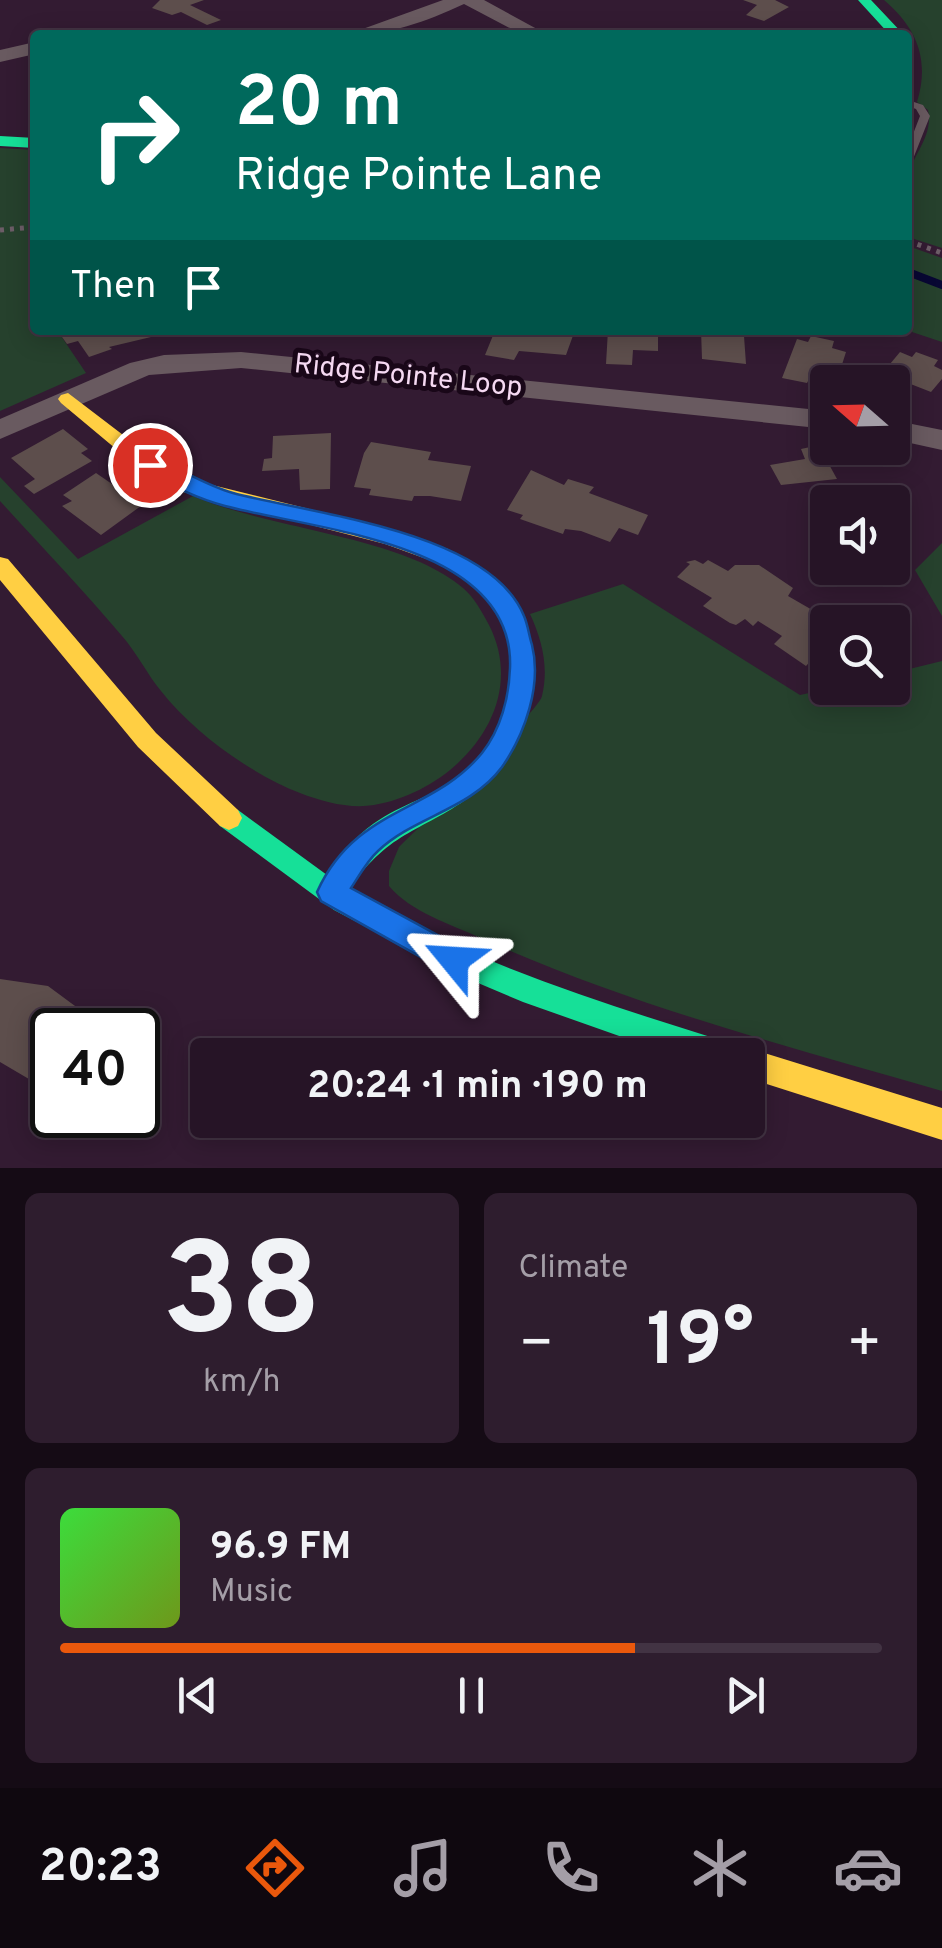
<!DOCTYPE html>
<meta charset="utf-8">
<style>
body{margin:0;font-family:Overpass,sans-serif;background:#2e1d2e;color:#f1f3f6;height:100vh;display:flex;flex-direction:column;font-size:38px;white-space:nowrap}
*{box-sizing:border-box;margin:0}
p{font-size:32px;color:#a49ea7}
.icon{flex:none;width:55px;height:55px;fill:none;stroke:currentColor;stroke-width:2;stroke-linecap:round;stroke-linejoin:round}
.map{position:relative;height:1168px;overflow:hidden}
.side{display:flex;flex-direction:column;gap:25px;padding:25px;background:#150b15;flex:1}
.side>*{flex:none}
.hud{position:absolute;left:30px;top:30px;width:882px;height:305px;border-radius:10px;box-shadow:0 5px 25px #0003,0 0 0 2px #423343;background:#00695c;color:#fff;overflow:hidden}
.needle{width:65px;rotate:290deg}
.tools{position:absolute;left:810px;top:365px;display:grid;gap:20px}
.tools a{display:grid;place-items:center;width:100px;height:100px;border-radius:10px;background:#261426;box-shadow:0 5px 25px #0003,0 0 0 2px #423343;font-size:50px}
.speed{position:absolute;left:30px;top:1008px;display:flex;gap:20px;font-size:50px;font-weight:700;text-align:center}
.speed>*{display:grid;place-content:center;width:130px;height:130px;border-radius:50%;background:#261426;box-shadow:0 5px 25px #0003,0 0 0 2px #423343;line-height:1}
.speed .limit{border:5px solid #111;border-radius:15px;background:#fff;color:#111}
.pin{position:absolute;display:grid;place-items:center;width:85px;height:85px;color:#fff;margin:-42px;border:5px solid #fff;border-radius:50%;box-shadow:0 2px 10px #0007}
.me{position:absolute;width:110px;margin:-55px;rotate:297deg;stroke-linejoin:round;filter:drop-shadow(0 0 8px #0008)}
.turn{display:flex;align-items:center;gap:35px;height:210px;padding:0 40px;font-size:45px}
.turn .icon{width:130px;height:130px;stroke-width:2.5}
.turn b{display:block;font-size:70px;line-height:85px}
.then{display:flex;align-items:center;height:95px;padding:0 40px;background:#0003;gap:20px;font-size:38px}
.big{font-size:75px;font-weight:700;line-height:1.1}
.side .tile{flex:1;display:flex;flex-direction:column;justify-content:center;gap:15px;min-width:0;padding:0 35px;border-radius:15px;background:#2e1d2e}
.side .dial{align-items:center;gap:0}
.dial b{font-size:130px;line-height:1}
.song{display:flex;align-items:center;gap:30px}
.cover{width:120px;height:120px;border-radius:15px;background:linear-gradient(135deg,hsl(120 70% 55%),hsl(80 70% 35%))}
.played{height:10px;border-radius:5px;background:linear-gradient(90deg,#ea580c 70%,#423343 70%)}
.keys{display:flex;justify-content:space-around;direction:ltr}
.heat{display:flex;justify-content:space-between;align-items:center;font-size:55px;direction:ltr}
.side .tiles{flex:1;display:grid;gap:25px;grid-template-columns:1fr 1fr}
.tile:last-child{grid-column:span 2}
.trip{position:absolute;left:190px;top:1038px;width:575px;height:100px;border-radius:10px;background:#261426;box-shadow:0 5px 25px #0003,0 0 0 2px #423343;font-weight:700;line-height:100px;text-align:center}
.tab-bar{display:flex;height:160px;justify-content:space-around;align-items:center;background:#0f080f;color:#a49ea7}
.tab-bar .icon{width:70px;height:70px}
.tab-bar .selected{color:#ea580c}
.tab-bar b{font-size:45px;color:#f1f3f6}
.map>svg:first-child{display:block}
.green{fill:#26412d}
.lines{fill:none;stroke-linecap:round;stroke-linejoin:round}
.stream{stroke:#080733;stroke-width:8}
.building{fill:#5d4e4c}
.path{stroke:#6c5d67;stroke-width:5;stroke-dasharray:4 6;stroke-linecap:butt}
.lane{fill:#695a60;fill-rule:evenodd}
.street{fill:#695a60;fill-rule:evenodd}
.fast{fill:#16e098;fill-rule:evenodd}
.slow{fill:#ffcf43;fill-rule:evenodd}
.route{fill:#1a73e8;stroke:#114b97;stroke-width:2.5}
.labels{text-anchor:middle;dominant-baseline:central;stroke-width:10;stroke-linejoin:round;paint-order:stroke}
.street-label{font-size:28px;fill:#f5d9f2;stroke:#190718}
</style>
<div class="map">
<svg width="942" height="1168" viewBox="0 0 942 1168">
<rect width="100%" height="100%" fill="#331b32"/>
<!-- green -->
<path class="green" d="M 884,0 L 942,0 L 942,248 L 908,237 C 908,218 905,198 908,179 C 911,155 934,137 928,110 L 917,102 C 930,60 917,28 884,0 Z
M 0,148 L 35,150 L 35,330 L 57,330 L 86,373 L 0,411 Z
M 908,246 L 942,258 L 942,342 L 906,330 Z
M 0,477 L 78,559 L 193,496 C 271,530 403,536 463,588 C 474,597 482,612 489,625 C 531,707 456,791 374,805 C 350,809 323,802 300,793 C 251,774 194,733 161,691 C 147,674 137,653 122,636 C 83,590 41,546 0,501 Z
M 942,543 L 942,616 L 915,570 Z
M 623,584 L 800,695 L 832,688 L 892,688 L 893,673 L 942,661 L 942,1091 C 786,1046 629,1005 481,938 C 450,924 411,912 389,886 L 389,871 L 399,847 C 419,827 539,711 542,696 C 549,667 542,640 530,614 Z"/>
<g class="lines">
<!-- stream -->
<path class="stream" d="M 908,272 L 942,285"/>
</g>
<!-- building -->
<path class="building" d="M 160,0 L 204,0 L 190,5 L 221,20 L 207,25 L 181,12 L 172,15 L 152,8 Z
M 743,0 L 775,0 L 789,7 L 764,21 L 746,15 L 757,5 Z
M 57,330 L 146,330 L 151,337 L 109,347 L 112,349 L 89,357 L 78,341 L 67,344 Z
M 517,330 L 575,330 L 566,355 L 519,351 L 514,360 L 485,355 L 494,333 L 506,335 Z
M 608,330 L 658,330 L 658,351 L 633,350 L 632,365 L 606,364 Z
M 701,330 L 744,336 L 746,364 L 702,359 Z
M 811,336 L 834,341 L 832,348 L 846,352 L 839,374 L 814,369 L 807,383 L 782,378 L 797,339 L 808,342 Z
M 900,352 L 912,357 L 916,352 L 938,360 L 934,366 L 942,370 L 942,379 L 931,392 L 908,383 L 897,395 L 892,393 L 892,382 L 875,382 Z
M 63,429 L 88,449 L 81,453 L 92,461 L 34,494 L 24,486 L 35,479 L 11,458 Z
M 331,433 L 330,489 L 300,490 L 299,469 L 262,471 L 264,459 L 272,458 L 273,436 Z
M 371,442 L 431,452 L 428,460 L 471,466 L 461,501 L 430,496 L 414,496 L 412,501 L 369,495 L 371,489 L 354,487 L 364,453 Z
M 815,446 L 820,448 L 837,479 L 781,485 L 770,465 L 805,459 L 801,449 Z
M 531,470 L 564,485 L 568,479 L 594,487 L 589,493 L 648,515 L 638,535 L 619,528 L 610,542 L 581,531 L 565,529 L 563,534 L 520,519 L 523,515 L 507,510 Z
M 96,473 L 112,484 L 118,480 L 136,491 L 131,495 L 145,503 L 101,535 L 62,506 L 72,501 L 63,495 Z
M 695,560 L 703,564 L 708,560 L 728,571 L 735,565 L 759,565 L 793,588 L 788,596 L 814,611 L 812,615 L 820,619 L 814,626 L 828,634 L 828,642 L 806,666 L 774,644 L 782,636 L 758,621 L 753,626 L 745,619 L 736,625 L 730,623 L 703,606 L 712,598 L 677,577 L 690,564 L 686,562 Z
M 0,979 L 48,986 L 94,1020 L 88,1030 L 52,1030 L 51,1092 L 0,1062 Z"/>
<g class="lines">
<!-- path -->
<path class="path" d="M 0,230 L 35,227
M 908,241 L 942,253"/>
<!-- lane -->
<path class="lane" d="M 908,100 L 923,105 L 930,116 L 913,159 L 908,162 L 908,147 L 920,116 L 916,109 L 908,106 Z"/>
<!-- street -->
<path class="street" d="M 443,0 L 484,0 L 548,35 L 523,35 L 464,4 C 425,22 390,35 346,35 Z
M 35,42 L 35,54 L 0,62 L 0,50 Z
M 241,352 L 828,411 L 828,429 L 241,368 L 149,375 L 0,439 L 0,419 L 130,363 L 164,355 Z
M 892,420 L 942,430 L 942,450 L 892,439 Z"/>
<!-- fast -->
<path class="fast" d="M 858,0 L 871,0 L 904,35 L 890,35 Z
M 0,136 L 35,138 L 35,148 L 0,146 Z
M 480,571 C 503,578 519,608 527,628 C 549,684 522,758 475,793 C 422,833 392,828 349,889 C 463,960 593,1000 720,1040 L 731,1044 L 735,1055 L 673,1055 L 523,1002 L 452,972 L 334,910 L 220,826 L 216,818 L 220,810 L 229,806 L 238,810 L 327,875 C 341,856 354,837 373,824 C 401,804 435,796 461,775 C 505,739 528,666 498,615 C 490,601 477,592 469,579 Z"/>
<!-- slow -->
<path class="slow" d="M 68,393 L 148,454 L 196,481 L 398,531 L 448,549 L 488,573 L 491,579 L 480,587 L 432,561 L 385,544 L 183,492 L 134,464 L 61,403 L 58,399 L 61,395 Z
M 0,557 L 8,559 L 156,733 L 238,810 L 242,818 L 238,826 L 229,830 L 220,826 L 138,747 L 0,580 Z
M 748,1048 L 942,1108 L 942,1140 L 748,1078 L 748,1055 L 736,1055 Z"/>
</g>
<!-- route -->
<path class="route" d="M 150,458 C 178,466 203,485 233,493 C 311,514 490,531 524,616 C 528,625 529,636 532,645 C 542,685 525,734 502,767 C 470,810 415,816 378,851 C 367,861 359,876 351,888 L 465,950 L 469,960 L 465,970 L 454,974 L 444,970 L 321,901 L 317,892 C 356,806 432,814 482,753 C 501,729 509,697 510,668 C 515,542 314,530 225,506 C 195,498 169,484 142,470 L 139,465 Z"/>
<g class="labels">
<!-- street labels -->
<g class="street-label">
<text transform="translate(408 377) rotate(6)">Ridge Pointe Loop</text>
</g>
</g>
</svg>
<div class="tools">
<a><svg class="needle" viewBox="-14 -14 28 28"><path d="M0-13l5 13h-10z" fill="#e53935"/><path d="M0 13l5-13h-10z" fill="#a49ea7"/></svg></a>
<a><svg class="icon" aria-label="sound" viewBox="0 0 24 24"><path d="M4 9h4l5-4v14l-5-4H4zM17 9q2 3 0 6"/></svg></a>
<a><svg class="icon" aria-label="search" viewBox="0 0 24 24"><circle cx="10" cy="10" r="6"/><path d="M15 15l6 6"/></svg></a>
</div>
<div class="speed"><div class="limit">40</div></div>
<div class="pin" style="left:150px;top:465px;background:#d93025"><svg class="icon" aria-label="arrive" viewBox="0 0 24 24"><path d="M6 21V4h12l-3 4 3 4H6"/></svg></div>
<svg class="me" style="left:454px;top:960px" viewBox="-20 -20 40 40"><path d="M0-17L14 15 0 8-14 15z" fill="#1a73e8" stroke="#fff" stroke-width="4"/></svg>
<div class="trip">20:24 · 1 min · 190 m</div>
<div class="hud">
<div class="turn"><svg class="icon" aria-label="right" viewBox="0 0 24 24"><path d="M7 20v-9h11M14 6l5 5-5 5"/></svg><div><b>20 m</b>Ridge Pointe Lane</div></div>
<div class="then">Then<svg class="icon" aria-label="arrive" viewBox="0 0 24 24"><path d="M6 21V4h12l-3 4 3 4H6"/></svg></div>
</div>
</div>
<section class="side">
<div class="tiles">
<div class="tile dial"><b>38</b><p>km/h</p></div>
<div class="tile"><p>Climate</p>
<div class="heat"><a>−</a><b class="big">19°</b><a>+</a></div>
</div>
<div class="tile">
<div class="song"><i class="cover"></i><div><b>96.9 FM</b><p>Music</p></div></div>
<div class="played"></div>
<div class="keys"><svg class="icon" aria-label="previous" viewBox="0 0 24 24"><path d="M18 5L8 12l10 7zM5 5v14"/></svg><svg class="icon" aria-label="pause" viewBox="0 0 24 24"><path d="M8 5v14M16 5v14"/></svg><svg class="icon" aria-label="next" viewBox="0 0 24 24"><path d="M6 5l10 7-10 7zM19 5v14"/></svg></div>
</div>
</div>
</section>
<nav class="tab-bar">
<b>20:23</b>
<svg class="icon selected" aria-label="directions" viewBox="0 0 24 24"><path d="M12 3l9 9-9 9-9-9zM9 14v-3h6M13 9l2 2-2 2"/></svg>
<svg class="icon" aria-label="music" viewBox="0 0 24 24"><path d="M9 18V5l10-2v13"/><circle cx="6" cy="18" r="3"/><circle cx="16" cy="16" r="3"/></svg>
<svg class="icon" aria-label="phone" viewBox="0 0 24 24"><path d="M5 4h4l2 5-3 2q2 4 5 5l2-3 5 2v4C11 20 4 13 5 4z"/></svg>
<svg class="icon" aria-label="climate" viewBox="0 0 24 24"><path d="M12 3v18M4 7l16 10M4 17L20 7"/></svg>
<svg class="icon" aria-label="car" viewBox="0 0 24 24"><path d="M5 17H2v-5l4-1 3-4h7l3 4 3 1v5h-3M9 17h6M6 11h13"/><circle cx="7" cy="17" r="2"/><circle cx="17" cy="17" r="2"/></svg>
</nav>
